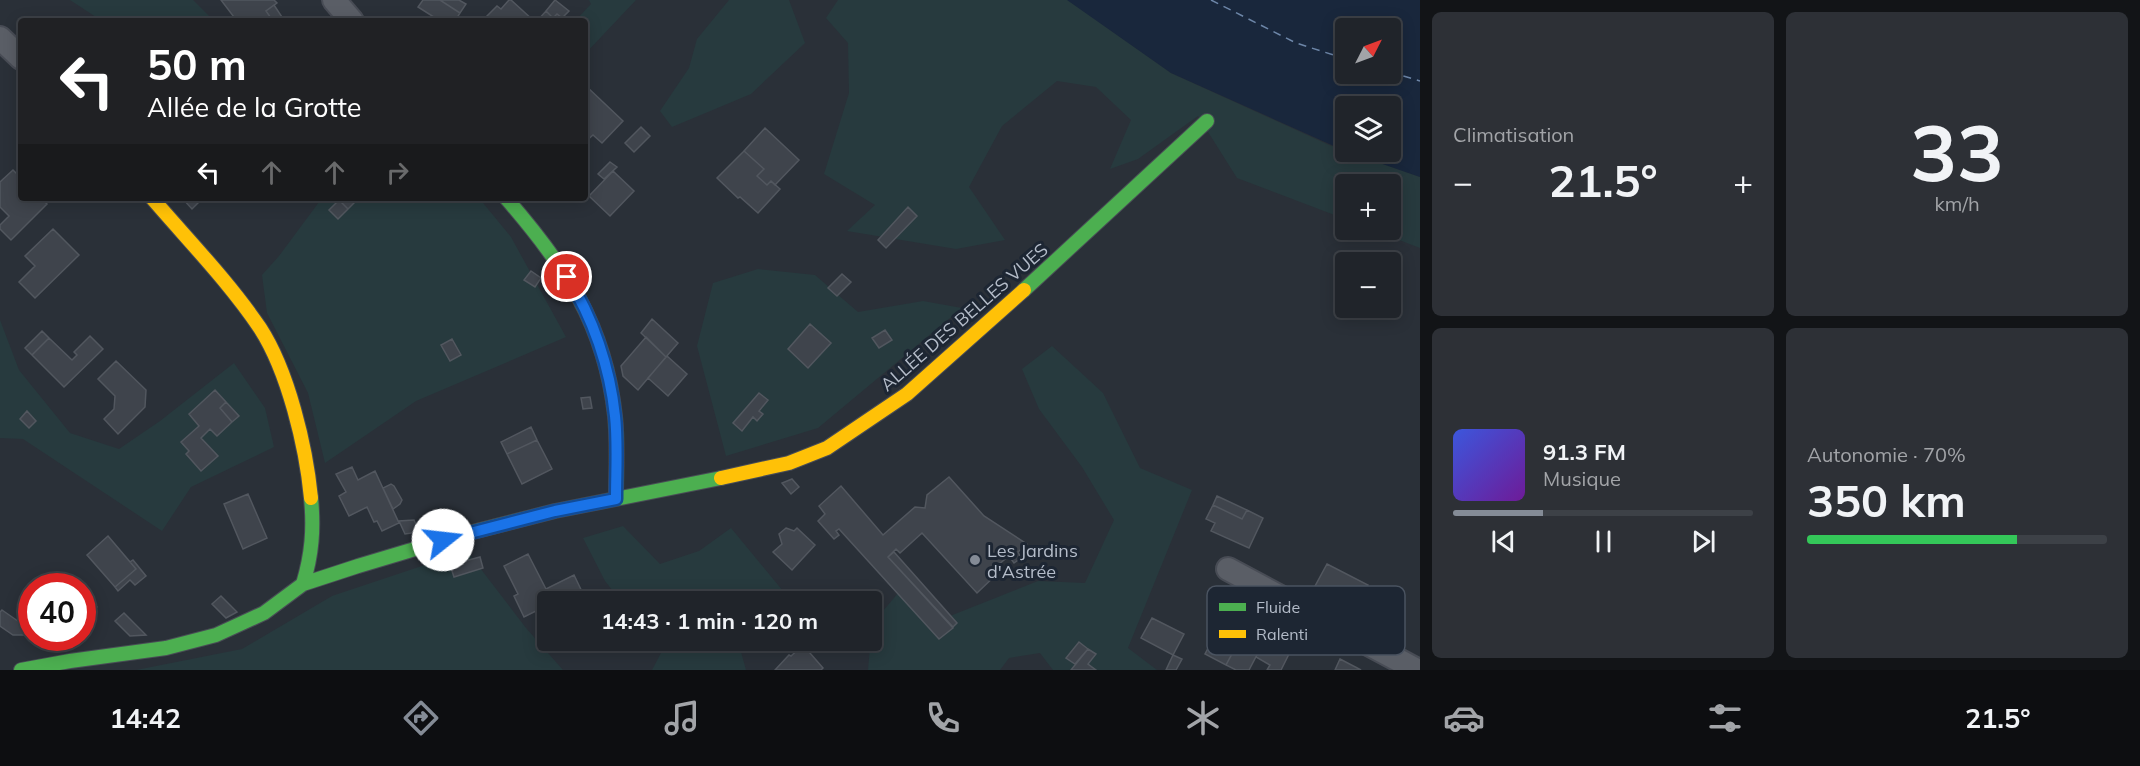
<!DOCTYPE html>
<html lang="fr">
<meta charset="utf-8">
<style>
body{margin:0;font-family:Mulish,sans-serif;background:#2d3036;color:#f1f3f6;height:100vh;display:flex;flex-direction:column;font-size:22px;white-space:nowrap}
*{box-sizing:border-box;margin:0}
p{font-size:20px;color:#a2a4a8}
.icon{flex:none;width:33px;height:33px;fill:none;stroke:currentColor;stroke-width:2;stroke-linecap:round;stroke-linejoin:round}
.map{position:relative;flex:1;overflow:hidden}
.sheet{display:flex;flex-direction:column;gap:12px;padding:12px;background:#121417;width:720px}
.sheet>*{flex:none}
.banner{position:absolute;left:18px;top:18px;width:570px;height:183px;border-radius:6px;box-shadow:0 3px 15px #0003,0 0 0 2px #3d4147;background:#202124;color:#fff;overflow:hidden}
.needle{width:39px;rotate:48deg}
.tools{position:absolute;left:1335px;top:18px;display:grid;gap:12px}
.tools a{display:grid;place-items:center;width:66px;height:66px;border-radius:6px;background:#20242a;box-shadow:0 3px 15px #0003,0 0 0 2px #3d4147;font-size:30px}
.speed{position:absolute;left:18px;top:573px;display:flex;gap:12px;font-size:30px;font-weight:700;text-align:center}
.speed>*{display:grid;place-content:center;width:78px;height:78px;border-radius:50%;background:#20242a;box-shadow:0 3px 15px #0003,0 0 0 2px #3d4147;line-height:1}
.speed .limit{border:9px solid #d22;background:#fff;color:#111}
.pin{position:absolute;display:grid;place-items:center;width:51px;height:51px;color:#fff;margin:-26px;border:3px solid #fff;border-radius:50%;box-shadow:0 2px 6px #0007}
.me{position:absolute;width:66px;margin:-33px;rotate:74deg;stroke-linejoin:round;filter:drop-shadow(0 0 4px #0008)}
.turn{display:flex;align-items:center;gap:21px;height:126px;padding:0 30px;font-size:27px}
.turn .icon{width:78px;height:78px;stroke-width:2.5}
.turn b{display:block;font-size:42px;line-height:51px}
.lanes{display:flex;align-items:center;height:57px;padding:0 30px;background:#0003;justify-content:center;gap:30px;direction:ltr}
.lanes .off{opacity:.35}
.big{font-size:45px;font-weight:700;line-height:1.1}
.sheet .widget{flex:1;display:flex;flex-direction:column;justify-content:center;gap:9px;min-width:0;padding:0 21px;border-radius:9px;background:#2d3036}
.sheet .dial{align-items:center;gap:0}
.dial b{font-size:78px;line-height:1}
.song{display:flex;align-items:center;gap:18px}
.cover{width:72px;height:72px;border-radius:9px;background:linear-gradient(135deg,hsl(230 70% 55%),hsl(280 70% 35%))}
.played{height:6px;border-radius:3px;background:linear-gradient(90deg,#848b96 30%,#3d4147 30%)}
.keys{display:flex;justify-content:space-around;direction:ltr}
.heat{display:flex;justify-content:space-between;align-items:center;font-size:33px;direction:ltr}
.charge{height:9px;border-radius:4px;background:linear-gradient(90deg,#34c759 70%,#3d4147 0)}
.sheet .tiles{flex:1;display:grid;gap:12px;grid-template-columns:repeat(2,1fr)}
.trip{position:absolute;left:537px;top:591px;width:345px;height:60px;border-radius:6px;background:#20242a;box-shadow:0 3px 15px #0003,0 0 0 2px #3d4147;font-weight:700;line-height:60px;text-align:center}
.tabs{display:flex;height:96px;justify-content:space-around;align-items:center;background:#0d0e11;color:#a2a4a8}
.tabs .icon{width:42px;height:42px}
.tabs .active{color:#848b96}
.tabs b{font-size:27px;color:#f1f3f6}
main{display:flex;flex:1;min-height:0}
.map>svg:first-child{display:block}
.green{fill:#273a3e}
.water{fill:#19273c;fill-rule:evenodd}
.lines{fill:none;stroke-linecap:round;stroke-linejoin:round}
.ferry{stroke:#6d86a8;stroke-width:1.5;stroke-dasharray:8 6;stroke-linecap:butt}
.building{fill:#3f444c;stroke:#52575f;stroke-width:1.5}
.street-casing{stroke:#484c55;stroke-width:26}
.fast-casing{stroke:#484c55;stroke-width:16}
.slow-casing{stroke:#484c55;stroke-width:16}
.street{stroke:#5a5e66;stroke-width:22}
.fast{stroke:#4caf50;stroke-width:14}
.slow{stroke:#ffc107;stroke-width:14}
.route-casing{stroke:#114b97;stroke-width:15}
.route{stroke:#1a73e8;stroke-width:10}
.poi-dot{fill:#848b96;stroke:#1d2633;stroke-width:2}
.labels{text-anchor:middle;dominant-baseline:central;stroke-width:6;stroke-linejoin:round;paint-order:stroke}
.street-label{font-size:18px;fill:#b4bcc9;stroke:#1d2633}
.poi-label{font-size:18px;fill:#b4bcc9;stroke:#1d2633;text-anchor:start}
.key{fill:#1d2633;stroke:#4a5360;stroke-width:1.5}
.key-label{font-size:16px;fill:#b4bcc9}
</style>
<main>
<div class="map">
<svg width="1420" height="670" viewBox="0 0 1420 670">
<rect width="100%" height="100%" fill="#2a3038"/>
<!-- green -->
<path class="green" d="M 70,0 L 193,0 L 214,21 L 102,21 Z
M 589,0 L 636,0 L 585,54 L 585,21 L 575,21 L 591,4 Z
M 729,0 L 789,0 L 805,43 L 751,94 L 672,127 L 660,111 L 689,68 L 697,39 Z
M 838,0 L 1068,0 L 1171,73 L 1329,145 L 1420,177 L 1420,248 L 1373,230 L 1390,230 L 1390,184 L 1346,184 L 1345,219 L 1237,178 L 1198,116 L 1138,159 L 1110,169 L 1131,120 L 1096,87 L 1057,81 L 1002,126 L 969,187 L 1005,240 L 956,249 L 847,231 L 875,205 L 824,174 L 849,93 L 848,43 L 826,18 Z
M 322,198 L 479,198 L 511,237 L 566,337 L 416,401 L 325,463 L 308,393 L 267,313 L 262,275 L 279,256 Z
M 758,269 L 815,275 L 858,312 L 923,301 L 962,308 L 818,428 L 726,456 L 697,346 L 713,283 Z
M 0,320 L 19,370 L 70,433 L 119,449 L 160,421 L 234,363 L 265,408 L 274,447 L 191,487 L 162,531 L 23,439 L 0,438 Z
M 1052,346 L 1103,393 L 1140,468 L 1192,490 L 1128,648 L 1157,670 L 1053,670 L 1040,653 L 1009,658 L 1000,670 L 868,670 L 872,624 L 899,592 L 950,616 L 1038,581 L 1085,583 L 1114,520 L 1082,467 L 1039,409 L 1022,369 Z
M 623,526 L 660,564 L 699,551 L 731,528 L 783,591 L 771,601 L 621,601 L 605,581 L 583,538 Z
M 467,551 L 526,628 L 563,670 L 136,670 L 242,649 L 332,596 Z
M 653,641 L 738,641 L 746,670 L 652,670 L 662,651 Z"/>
<!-- water -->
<path class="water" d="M 1067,0 L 1420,0 L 1420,177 L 1348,152 L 1390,152 L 1390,106 L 1346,106 L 1345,151 L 1171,73 ZM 1346,28 L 1390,28 L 1390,74 L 1346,74 Z"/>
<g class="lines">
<!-- ferry -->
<path class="ferry" d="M 1211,0 L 1296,43 L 1346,59
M 1390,72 L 1420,81"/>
</g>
<!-- building -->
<path class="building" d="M 221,0 L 274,0 L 277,3 L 266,11 L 273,21 L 237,21 Z
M 423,0 L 440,0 L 460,13 L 455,21 L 440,21 L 418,7 Z
M 440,0 L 459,0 L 466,4 L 460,13 Z
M 509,0 L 511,0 L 534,21 L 492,21 L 487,16 L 497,6 L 501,9 Z
M 555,0 L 569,11 L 562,18 L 557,14 L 553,18 L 546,11 Z
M 274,5 L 282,17 L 277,21 L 273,21 L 266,11 Z
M 546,11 L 553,18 L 557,14 L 562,18 L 560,21 L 537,21 Z
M 585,85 L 623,121 L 602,143 L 593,135 L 585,142 Z
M 641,127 L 650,136 L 634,152 L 625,143 Z
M 765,128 L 799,160 L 775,185 L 771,181 L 767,185 L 757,176 L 764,169 L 744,151 Z
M 744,151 L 764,169 L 757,176 L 767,185 L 771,181 L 780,189 L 758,213 L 740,197 L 738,198 L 717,178 Z
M 610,162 L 617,167 L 604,179 L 598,174 Z
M 13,170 L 21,178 L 21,198 L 41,198 L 47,204 L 11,240 L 0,229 L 0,225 L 9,216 L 0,207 L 0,182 Z
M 613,171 L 634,191 L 610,216 L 589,196 Z
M 182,198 L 203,198 L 192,209 Z
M 341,198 L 359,198 L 348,209 L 339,200 Z
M 339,200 L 348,209 L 338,219 L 329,210 Z
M 908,207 L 917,216 L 886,248 L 878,240 Z
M 53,229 L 79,255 L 35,298 L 19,282 L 35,266 L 25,256 Z
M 531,271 L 541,278 L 535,287 L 524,280 Z
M 842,274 L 851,282 L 837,296 L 828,288 Z
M 652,319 L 678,343 L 666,357 L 641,333 Z
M 810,324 L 831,343 L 808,368 L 788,349 Z
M 885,330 L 892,340 L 879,348 L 872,338 Z
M 42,331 L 49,338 L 32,355 L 25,348 Z
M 90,336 L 103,349 L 64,387 L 32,355 L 49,338 L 72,360 L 77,355 L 74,352 Z
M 646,337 L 666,357 L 638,390 L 623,376 L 621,366 Z
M 452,339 L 461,355 L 450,361 L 441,345 Z
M 667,356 L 687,374 L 668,396 L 648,378 Z
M 116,361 L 146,390 L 145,407 L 118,434 L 104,419 L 114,409 L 115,396 L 98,379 Z
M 215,390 L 226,402 L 220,408 L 232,422 L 217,436 L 210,429 L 201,438 L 218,456 L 201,471 L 186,454 L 189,451 L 181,442 L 199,426 L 189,414 Z
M 759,393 L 768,400 L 759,411 L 763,414 L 757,421 L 753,417 L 742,431 L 733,423 Z
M 590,397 L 592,408 L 583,409 L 581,398 Z
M 226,402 L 239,416 L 232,422 L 220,408 Z
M 27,411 L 36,421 L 29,428 L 20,419 Z
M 531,427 L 537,440 L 507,454 L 501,442 Z
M 537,440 L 552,469 L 522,484 L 507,454 Z
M 352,467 L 358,480 L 375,471 L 399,523 L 382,531 L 377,521 L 374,522 L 367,507 L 349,516 L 339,496 L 346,492 L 336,474 Z
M 949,477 L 984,516 L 1027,544 L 1018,552 L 1021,558 L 1014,563 L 1009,556 L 998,565 L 1001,570 L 977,593 L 922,533 L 900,553 L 896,549 L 888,557 L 953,628 L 939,639 L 839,529 L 836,531 L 839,535 L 834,539 L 818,521 L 825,514 L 819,506 L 841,486 L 883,535 L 915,507 L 925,508 L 927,495 Z
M 792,479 L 799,487 L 791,494 L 782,483 Z
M 391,484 L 394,486 L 402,500 L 400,504 L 393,509 L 383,488 Z
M 248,494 L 267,538 L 243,549 L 224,504 Z
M 1217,496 L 1247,510 L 1242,519 L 1213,505 Z
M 1213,505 L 1242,519 L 1247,510 L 1263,518 L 1249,548 L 1211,531 L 1215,523 L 1206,519 Z
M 414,520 L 419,532 L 405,534 L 399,521 Z
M 786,528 L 794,531 L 797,528 L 815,545 L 792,570 L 773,552 L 782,544 L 779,534 Z
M 108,536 L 136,569 L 115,587 L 87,555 Z
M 894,552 L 957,623 L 953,627 L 888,557 Z
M 528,554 L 546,589 L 574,575 L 587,602 L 548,602 L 548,605 L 524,617 L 514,596 L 518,594 L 504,566 Z
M 480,557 L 483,568 L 454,577 L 450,565 Z
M 133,560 L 146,576 L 135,585 L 130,580 L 118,591 L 115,587 L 136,569 L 130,562 Z
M 1327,564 L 1368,585 L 1355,609 L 1314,588 Z
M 82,592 L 97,607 L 82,620 Z
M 221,596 L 237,612 L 226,618 L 212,604 Z
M 2,610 L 32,631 L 28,637 L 25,635 L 13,635 L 0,626 L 0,612 Z
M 124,613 L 146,635 L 130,636 L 115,621 Z
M 1152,618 L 1184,634 L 1173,655 L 1141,638 Z
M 1219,628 L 1240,639 L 1226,665 L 1205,654 Z
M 1270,632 L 1280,636 L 1278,640 L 1292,648 L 1281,670 L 1267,670 L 1270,665 L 1256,657 Z
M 1240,639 L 1260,649 L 1249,670 L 1236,670 L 1226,665 Z
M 1079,642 L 1088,649 L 1075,664 L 1066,658 Z
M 803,645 L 823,668 L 821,670 L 775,670 L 789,655 L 791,656 Z
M 1088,649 L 1096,654 L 1088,664 L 1096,670 L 1071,670 Z
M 1173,655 L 1182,659 L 1176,670 L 1166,670 Z
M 1340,659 L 1361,670 L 1335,670 Z"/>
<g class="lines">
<defs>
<path id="street" d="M 334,0 L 352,21
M 0,38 L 21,58
M 1228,569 L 1417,670"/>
<path id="fast" d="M 506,198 C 565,266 605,324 615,416 C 618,444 616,471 616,499
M 1024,290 L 1207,121
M 303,584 C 312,554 314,529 311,498
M 21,670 L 70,661 L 166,648 L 216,635 L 264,613 L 303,584 L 358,566 L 465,534 L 555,511 L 721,478"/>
<path id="slow" d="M 152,198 C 188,240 229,282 260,328 C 288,371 306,446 311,498
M 721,478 L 789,463 L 827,448 L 907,394 L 1024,290"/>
</defs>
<!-- street casing -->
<use href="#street" class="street-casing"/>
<!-- fast casing -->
<use href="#fast" class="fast-casing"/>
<!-- slow casing -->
<use href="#slow" class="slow-casing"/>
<!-- street -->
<use href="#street" class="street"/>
<!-- fast -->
<use href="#fast" class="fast"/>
<!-- slow -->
<use href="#slow" class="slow"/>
</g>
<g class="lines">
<defs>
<path id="route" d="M 443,540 L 555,511 L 616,499 C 616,471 618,443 615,416 C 610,368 593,317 567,277"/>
</defs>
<!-- route casing -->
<use href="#route" class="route-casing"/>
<!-- route -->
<use href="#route" class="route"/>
</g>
<!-- markers -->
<circle class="poi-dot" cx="975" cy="560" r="6"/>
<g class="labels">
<!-- street labels -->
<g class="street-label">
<text transform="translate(964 317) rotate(-41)">ALLÉE DES BELLES VUES</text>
</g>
<!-- poi labels -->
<g class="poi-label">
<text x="987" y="550">Les Jardins<tspan x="987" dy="21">d'Astrée</tspan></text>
</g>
</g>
<!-- legend -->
<rect x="1207" y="586" width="198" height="69" rx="9" class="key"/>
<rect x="1219" y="603" width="27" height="8" fill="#4caf50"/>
<rect x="1219" y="630" width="27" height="8" fill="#ffc107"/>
<g class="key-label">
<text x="1256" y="613">Fluide</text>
<text x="1256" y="640">Ralenti</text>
</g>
</svg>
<div class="tools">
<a><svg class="needle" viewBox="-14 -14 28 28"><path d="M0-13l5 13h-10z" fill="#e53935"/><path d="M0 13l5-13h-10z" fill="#a2a4a8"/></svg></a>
<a><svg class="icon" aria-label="layers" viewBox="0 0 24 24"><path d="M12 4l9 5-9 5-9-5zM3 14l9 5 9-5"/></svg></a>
<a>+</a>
<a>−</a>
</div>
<div class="speed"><div class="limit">40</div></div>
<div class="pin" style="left:567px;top:277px;background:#d93025"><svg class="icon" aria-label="arrive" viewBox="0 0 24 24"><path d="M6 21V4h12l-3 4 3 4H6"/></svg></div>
<svg class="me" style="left:443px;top:540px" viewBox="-20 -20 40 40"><circle r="19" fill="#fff"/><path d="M0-13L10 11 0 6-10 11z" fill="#1a73e8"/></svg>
<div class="trip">14:43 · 1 min · 120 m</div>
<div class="banner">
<div class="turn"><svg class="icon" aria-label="left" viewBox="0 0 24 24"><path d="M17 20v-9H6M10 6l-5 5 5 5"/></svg><div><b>50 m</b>Allée de la Grotte</div></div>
<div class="lanes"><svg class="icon" aria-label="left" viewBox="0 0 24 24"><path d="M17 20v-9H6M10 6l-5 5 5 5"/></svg><svg class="icon off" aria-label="ahead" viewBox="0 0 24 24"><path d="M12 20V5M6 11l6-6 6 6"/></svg><svg class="icon off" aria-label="ahead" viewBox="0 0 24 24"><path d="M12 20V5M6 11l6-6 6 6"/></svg><svg class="icon off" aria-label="right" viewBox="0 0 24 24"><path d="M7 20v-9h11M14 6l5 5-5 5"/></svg></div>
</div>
</div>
<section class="sheet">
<div class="tiles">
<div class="widget"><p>Climatisation</p>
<div class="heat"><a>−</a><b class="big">21.5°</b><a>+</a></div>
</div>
<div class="widget dial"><b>33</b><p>km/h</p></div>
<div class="widget">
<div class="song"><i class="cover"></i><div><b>91.3 FM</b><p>Musique</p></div></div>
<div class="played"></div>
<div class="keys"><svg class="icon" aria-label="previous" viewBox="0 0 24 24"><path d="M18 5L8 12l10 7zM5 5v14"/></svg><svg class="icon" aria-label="pause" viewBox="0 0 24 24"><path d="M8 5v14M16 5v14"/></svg><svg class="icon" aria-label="next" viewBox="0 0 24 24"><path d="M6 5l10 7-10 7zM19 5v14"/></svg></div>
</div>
<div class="widget"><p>Autonomie · 70%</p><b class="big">350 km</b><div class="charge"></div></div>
</div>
</section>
</main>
<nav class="tabs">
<b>14:42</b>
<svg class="icon active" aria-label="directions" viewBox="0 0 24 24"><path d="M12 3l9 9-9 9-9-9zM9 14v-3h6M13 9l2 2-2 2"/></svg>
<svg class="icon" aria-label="music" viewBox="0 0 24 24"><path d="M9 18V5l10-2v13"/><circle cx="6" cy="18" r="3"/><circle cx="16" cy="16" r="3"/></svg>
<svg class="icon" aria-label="phone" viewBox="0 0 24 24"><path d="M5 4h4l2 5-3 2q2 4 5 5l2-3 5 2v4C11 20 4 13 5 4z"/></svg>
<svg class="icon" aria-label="climate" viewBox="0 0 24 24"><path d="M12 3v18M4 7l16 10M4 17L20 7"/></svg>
<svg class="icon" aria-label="car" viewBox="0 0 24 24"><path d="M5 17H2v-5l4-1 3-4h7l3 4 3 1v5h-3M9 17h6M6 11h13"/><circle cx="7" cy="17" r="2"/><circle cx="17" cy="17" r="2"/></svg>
<svg class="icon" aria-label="filters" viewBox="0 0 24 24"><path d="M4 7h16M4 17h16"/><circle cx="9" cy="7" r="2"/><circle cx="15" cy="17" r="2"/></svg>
<b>21.5°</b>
</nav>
